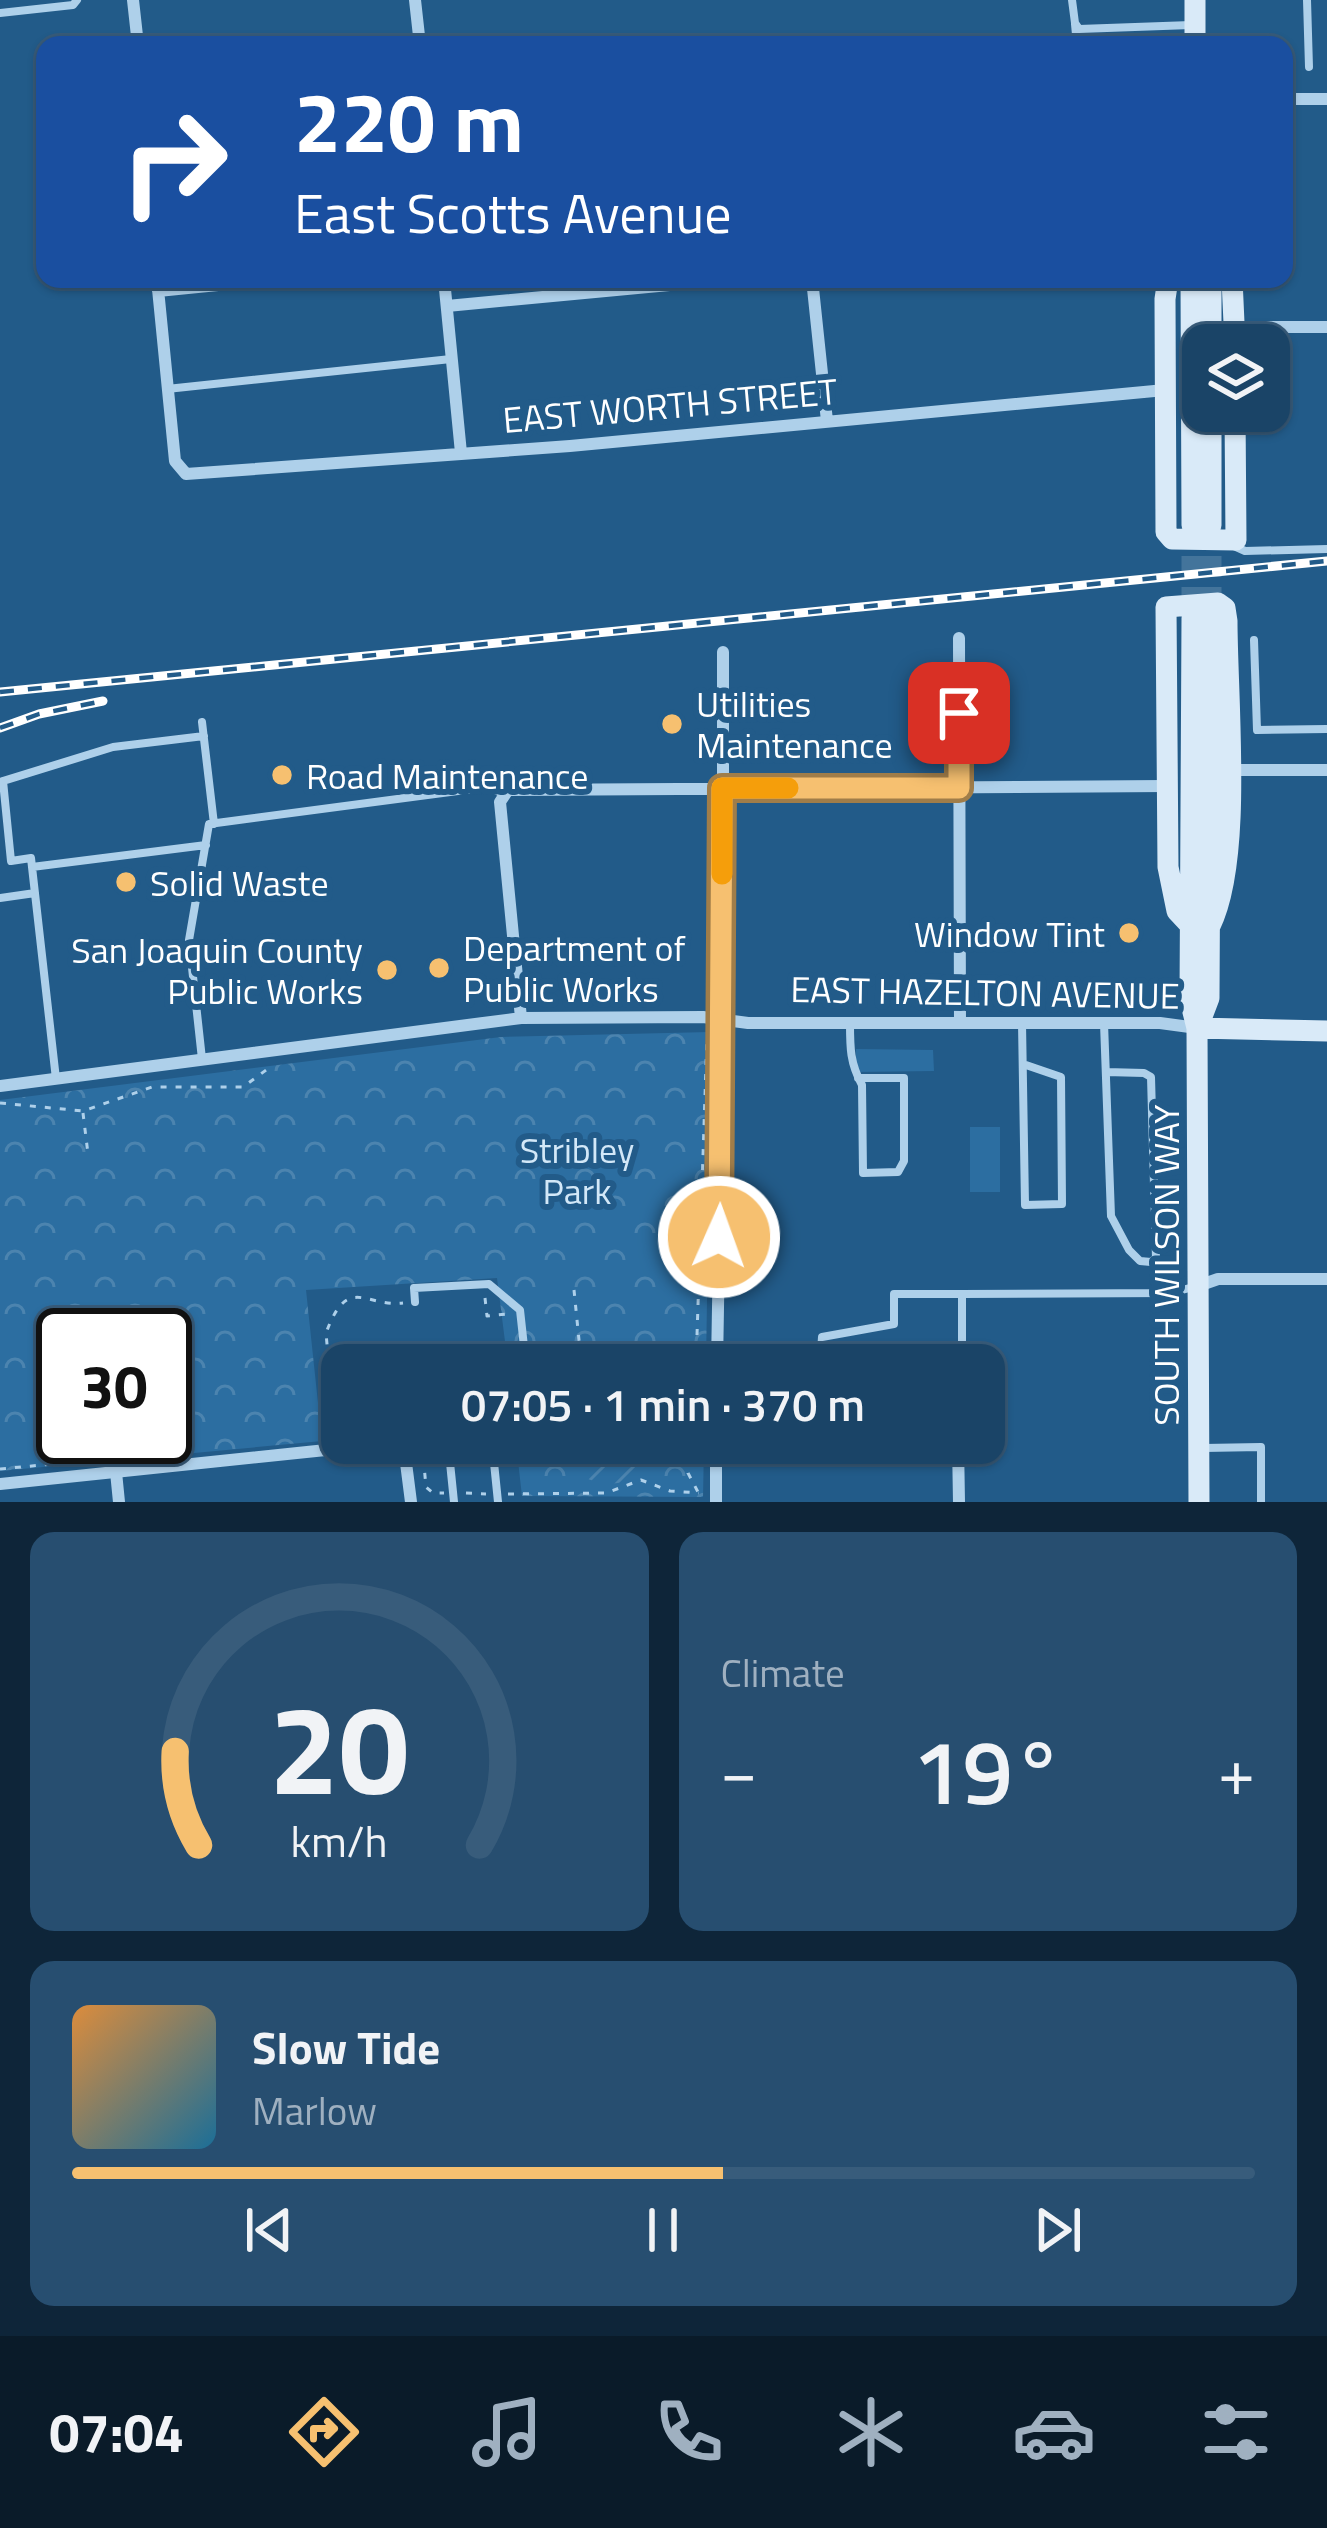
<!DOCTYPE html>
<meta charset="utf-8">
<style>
body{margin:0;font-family:"Titillium Web",sans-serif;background:#274e70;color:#f1f3f6;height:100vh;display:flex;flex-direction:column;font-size:45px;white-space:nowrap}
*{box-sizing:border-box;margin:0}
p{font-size:39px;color:#9fb0c0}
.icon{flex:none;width:66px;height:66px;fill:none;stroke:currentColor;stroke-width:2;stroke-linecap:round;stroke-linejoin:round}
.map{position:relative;height:1502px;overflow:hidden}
.side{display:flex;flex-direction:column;gap:30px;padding:30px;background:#0e2539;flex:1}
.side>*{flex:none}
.guide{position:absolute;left:36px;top:36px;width:1257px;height:252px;border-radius:24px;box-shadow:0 3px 9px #0004,0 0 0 3px #385c7b;background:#1a4fa0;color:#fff;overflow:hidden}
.buttons{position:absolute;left:1182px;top:324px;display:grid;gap:24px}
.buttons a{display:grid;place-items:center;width:108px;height:108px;border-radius:24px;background:#1a4467;box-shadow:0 3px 9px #0004,0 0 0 3px #385c7b;font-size:60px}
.speed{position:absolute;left:36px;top:1308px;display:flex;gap:24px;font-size:60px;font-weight:700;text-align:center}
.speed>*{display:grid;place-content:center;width:156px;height:156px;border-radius:50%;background:#1a4467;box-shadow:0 3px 9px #0004,0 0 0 3px #385c7b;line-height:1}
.speed .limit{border:6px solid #111;border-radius:18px;background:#fff;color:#111}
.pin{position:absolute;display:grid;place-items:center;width:102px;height:102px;color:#fff;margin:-51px;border-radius:24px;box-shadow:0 6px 18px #0006}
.me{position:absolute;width:132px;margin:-66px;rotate:2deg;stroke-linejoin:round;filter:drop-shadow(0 0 9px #0008)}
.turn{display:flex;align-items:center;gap:42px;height:252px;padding:0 60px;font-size:54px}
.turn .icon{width:156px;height:156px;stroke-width:2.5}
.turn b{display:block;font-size:84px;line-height:102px}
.big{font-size:90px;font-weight:600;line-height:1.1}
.side .widget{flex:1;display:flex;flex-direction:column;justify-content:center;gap:18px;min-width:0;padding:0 42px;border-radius:24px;background:#274e70}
.side .dial{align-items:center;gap:0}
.dial svg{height:312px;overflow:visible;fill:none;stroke:#385c7b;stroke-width:7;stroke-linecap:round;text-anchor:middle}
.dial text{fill:#f1f3f6;stroke:none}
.song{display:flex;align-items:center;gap:36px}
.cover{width:144px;height:144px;border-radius:18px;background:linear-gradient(135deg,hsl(30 70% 55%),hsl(200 70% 35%))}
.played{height:12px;border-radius:6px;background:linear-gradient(90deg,#f6c070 55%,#385c7b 55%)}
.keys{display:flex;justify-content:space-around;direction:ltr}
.heat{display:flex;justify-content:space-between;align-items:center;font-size:66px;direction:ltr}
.side .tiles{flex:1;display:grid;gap:30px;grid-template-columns:1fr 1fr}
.widget:last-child{grid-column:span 2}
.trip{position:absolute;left:321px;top:1344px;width:684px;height:120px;border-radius:24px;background:#1a4467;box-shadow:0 3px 9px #0004,0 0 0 3px #385c7b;font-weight:600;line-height:120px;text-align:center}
.tab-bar{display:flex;height:192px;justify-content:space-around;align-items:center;background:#0a1b29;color:#9fb0c0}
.tab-bar .icon{width:84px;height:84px}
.tab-bar .on{color:#f6c070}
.tab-bar b{font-size:54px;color:#f1f3f6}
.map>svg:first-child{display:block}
.grass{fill:#2c6ea1}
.park{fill:url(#park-crowns);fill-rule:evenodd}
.garden{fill:url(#garden-furrows)}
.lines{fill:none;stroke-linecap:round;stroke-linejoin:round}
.secondary-tunnel{stroke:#43749b;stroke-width:21;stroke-dasharray:21 10;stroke-linecap:butt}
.path{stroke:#aed0ea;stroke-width:3;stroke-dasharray:6 9;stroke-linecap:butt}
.service{stroke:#aed0ea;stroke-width:8}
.minor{stroke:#aed0ea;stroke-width:12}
.secondary{stroke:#d9eaf8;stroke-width:21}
.rail-casing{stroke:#fff;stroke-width:9}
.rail{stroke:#225b89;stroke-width:4.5;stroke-dasharray:14;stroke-linecap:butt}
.route-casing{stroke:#a07d49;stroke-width:30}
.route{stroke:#f6c070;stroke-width:21}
.slow{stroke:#f59e0b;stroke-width:21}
.poi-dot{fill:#f6c070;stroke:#225b89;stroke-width:4.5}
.labels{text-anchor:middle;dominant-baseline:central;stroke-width:12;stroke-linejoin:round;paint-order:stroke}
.street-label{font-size:36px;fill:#fff;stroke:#225b89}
.poi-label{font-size:36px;fill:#fff;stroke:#225b89;text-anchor:start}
.park-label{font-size:36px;fill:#d3e8f8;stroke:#225b89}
</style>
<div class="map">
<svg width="1327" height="1502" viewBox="0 0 1327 1502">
<defs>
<pattern id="park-crowns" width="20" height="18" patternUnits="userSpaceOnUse" patternTransform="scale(3)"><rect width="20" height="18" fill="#2c6ea1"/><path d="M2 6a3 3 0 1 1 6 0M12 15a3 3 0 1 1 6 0" fill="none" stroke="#4c84af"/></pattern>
<pattern id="garden-furrows" width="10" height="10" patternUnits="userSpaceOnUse" patternTransform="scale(3)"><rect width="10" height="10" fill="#2c6ea1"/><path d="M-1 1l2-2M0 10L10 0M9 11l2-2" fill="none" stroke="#4c84af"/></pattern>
</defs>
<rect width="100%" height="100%" fill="#225b89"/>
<!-- grass -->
<path class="grass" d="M 856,1049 L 933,1050 L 934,1071 L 856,1072 Z
M 970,1127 L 1000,1127 L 1000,1192 L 970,1192 Z"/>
<!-- park -->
<path class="park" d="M 711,1032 L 706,1365 L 508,1365 L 497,1278 L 306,1290 L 322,1441 L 0,1471 L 0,1100 L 501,1037 ZM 63,1335 L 165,1335 L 165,1437 L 63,1437 Z
M 516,1443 L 704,1443 L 703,1497 L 522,1496 Z"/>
<!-- garden -->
<path class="garden" d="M 570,1443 L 679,1443 C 664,1475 614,1495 582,1476 Z"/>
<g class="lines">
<!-- secondary-tunnel -->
<path class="secondary-tunnel" d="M 1192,525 L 1192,618
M 1211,525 L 1211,617"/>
<!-- path -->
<path class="path" d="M 0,1103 L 83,1111 L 152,1087 L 243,1087 L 273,1065
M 83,1113 L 88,1154
M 574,1290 L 581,1360 L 587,1365
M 485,1298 L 487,1316 L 507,1314
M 635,1365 L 655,1353 L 654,1348
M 696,1365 L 707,1036
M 335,1434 L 326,1333 C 348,1274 364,1307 403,1303
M 422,1443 L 426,1487 L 433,1493 L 444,1493
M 685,1443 L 688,1473 L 698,1492
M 0,1469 L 95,1460
M 466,1493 L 486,1494
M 508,1494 L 606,1493 L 641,1480 L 670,1491 L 699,1493"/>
<!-- service -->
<path class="service" d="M 1072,0 L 1075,23 L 1079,29 L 1191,25
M 1307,0 L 1309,67
M 0,13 L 73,5 L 77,0
M 1075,24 L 1077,45
M 167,389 L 451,359
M 1234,546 L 1245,551 L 1327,549
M 1254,640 L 1257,730 L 1327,729
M 202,722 L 214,824
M 3,781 L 11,861 L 31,858 L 32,867
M 0,782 L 113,747 L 204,736
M 0,898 L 35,893
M 850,1023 C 850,1048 850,1063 862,1085 L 863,1173 L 898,1172 L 904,1161 L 904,1078 L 858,1078
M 1022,1023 L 1025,1205 L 1062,1204 L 1061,1077 L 1023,1064
M 1104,1023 L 1111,1216 L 1129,1250 L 1140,1261 L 1151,1262 L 1156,1258 L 1151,1077 L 1144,1073 L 1106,1072
M 202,1059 L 189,940 L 209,824 L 488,787 L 503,794
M 56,1079 L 32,867 L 206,845
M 415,1302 L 414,1288 L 489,1284 L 520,1310 L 526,1365
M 962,1356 L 962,1294 L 1171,1293 L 1197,1286
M 820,1365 L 822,1337 L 894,1324 L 894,1294 L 962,1294
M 448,1443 L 454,1502
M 492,1443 L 498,1502
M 1204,1448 L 1261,1447 L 1261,1502"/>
<!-- minor -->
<path class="minor" d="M 133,0 L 138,45
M 415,0 L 420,45
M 1284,99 L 1327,99
M 157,279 L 175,461 L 186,474 L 570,446 L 1165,390
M 444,279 L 461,453
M 812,279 L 827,421
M 158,291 L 278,279
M 447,306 L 733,279
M 1235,327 L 1327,327
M 959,638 L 960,1023
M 1228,770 L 1327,770
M 521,1018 L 500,802 L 508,790 L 1167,786
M 0,1086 L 521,1018 L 703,1017 L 748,1023 L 1160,1023 L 1197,1028
M 1198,1286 L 1218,1279 L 1327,1279
M 717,1365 L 723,1020 L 723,652
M 961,1365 L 962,1356
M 716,1443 L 716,1502
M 958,1443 L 959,1502
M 116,1472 L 119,1502
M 0,1484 L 393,1443 L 403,1449 L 405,1455 L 411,1502"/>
<!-- secondary -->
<path class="secondary" d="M 1195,0 L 1195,45
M 1168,279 L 1165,299 L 1166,532 L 1172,539 L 1236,540 L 1235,411
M 1191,279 L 1192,525
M 1211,279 L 1211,345
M 1232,279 L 1235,345
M 1211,525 L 1211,411
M 1192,618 L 1190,1000 L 1197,1028 L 1199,1502
M 1191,926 L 1177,911 L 1168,867 L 1166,607 L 1218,603 L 1225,608 L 1227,621 C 1227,700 1243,860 1210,926
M 1198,1027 L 1209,998 L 1211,618
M 1197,1028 L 1327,1031"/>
<defs>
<path id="rail" d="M 0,692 L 1327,561
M 0,728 L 39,714 L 103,701"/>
</defs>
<!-- rail casing -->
<use href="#rail" class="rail-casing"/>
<!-- rail -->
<use href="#rail" class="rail"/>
</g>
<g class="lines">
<defs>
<path id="route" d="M 719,1237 L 722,788 L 959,788 L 959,713"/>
</defs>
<!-- route casing -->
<use href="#route" class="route-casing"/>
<!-- route -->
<use href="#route" class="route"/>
<!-- slow -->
<path class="slow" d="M 722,874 L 722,788 L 788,788"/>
</g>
<!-- markers -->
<g class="poi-dot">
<circle cx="672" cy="724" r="12"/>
<circle cx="282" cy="775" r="12"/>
<circle cx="126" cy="882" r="12"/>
<circle cx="1129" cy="933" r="12"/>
<circle cx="439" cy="968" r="12"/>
<circle cx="387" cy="970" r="12"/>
</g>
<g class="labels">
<!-- street labels -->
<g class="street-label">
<text transform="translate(670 405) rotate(-5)">EAST WORTH STREET</text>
<text transform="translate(985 992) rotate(1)">EAST HAZELTON AVENUE</text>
<text transform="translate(1165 1265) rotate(-90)">SOUTH WILSON WAY</text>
</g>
<!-- poi labels -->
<g class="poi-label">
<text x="696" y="703">Utilities<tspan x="696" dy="41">Maintenance</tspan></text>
<text x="306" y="775">Road Maintenance</text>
<text x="150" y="882">Solid Waste</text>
<text x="1105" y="933" text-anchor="end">Window Tint</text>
<text x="463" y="947">Department of<tspan x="463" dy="41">Public Works</tspan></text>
<text x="363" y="949" text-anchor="end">San Joaquin County<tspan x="363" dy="41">Public Works</tspan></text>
</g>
<!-- park labels -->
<g class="park-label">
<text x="577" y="1149">Stribley<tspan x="577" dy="41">Park</tspan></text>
</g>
</g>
</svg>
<div class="buttons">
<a><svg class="icon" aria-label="layers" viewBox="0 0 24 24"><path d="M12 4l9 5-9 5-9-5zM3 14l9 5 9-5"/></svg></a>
</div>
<div class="speed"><div class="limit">30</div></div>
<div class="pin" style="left:959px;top:713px;background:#d93025"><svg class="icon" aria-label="arrive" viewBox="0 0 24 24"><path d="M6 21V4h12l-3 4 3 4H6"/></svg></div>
<svg class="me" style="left:719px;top:1237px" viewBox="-20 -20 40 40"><circle r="17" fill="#f6c070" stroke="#fff" stroke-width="3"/><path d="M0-11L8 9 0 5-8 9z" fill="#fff"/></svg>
<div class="trip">07:05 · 1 min · 370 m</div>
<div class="guide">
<div class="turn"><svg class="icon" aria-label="right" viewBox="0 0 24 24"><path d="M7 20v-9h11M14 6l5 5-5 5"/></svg><div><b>220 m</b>East Scotts Avenue</div></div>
</div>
</div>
<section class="side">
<div class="tiles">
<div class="widget dial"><svg viewBox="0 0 100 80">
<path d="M14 69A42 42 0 1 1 86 69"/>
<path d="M14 69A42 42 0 0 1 8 45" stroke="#f6c070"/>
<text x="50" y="56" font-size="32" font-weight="700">20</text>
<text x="50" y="72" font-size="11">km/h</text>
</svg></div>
<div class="widget"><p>Climate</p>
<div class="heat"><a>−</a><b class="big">19°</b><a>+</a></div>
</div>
<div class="widget">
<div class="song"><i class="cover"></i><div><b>Slow Tide</b><p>Marlow</p></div></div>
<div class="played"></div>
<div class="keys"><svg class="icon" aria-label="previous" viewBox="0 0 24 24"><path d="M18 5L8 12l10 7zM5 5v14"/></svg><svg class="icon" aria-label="pause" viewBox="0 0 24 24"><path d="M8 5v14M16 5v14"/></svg><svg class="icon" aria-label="next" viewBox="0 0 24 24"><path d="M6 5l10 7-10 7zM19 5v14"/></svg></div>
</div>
</div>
</section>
<nav class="tab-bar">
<b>07:04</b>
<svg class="icon on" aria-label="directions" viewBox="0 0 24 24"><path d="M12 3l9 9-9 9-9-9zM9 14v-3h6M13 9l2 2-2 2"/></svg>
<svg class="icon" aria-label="music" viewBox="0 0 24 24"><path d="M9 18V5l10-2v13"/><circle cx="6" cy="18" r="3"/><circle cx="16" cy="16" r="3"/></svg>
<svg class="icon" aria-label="phone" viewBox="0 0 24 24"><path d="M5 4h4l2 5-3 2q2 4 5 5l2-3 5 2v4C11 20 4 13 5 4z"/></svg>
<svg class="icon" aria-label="climate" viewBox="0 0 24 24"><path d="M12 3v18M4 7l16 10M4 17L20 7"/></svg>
<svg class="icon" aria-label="car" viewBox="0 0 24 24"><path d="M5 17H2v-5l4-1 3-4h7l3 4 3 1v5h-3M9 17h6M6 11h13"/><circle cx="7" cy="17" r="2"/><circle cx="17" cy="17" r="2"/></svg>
<svg class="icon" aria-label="filters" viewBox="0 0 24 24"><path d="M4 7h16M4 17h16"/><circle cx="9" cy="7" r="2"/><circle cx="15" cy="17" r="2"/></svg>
</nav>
